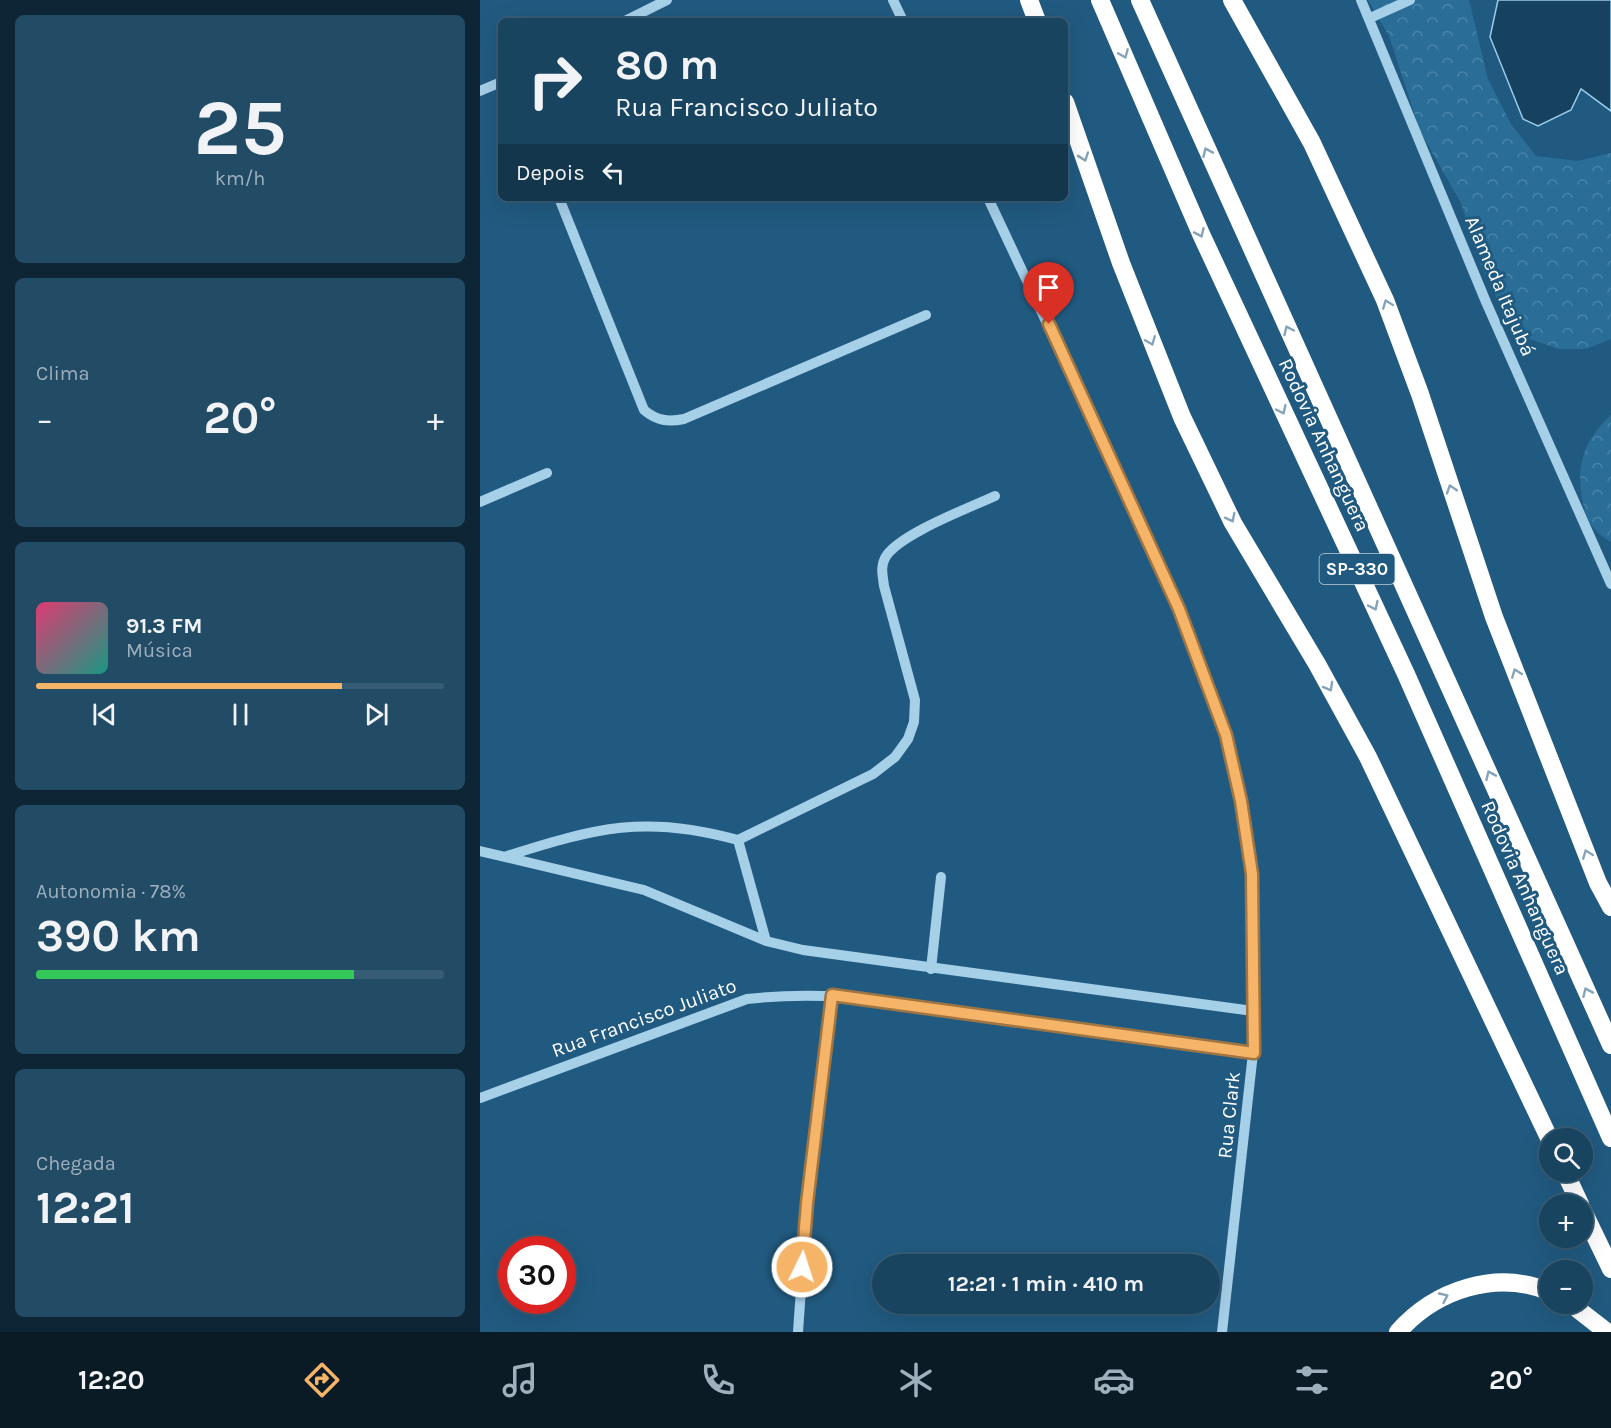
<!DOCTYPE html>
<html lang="pt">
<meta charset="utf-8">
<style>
body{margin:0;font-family:Karla,sans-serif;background:#224b66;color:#f1f3f6;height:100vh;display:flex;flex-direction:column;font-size:22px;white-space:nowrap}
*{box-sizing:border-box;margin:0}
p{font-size:20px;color:#9fb0bd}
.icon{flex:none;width:33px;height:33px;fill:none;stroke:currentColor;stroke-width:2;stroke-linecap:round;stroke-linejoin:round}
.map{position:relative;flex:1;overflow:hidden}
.sheet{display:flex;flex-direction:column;gap:15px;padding:15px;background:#0e2535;width:480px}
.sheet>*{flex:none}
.banner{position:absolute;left:18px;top:18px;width:570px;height:183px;border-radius:9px;box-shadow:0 6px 24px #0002,0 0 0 2px #375c75;background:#194460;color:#f1f3f6;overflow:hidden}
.controls{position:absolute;left:1059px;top:1128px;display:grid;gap:12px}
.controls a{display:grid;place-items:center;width:54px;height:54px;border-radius:50%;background:#194460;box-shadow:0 6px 24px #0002,0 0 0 2px #375c75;font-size:30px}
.speed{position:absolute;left:18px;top:1236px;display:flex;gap:12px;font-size:30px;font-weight:700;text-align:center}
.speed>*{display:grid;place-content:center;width:78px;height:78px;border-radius:50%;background:#194460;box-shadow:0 6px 24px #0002,0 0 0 2px #375c75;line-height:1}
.speed .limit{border:9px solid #d22;background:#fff;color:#111}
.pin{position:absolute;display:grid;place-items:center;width:51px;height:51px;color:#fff;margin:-62px -26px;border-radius:50% 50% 50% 0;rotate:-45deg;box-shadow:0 0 6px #0007}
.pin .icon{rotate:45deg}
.me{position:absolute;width:66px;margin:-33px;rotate:4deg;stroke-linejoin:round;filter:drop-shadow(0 0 4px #0008)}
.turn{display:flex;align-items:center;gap:21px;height:126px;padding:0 18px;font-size:27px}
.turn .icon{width:78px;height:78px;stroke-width:2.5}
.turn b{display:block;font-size:42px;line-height:51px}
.then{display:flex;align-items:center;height:57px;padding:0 18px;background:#0003;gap:12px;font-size:22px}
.big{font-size:45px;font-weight:700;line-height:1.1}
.sheet .widget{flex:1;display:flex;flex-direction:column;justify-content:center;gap:9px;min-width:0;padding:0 21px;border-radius:9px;background:#224b66}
.sheet .dial{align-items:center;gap:0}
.dial b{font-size:78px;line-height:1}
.song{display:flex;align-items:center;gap:18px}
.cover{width:72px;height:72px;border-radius:9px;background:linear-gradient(135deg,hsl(340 70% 55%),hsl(170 70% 35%))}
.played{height:6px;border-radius:3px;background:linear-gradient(90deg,#f5b467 75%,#375c75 75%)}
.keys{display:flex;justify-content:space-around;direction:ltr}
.heat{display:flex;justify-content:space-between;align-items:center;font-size:33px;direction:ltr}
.charge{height:9px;border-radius:4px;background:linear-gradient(90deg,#34c759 78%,#375c75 0)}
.trip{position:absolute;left:392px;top:1254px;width:348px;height:60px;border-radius:30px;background:#194460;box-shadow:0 6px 24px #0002,0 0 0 2px #375c75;font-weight:700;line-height:60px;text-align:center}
.tabs{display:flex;height:96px;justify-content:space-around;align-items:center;background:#0a1b26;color:#9fb0bd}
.tabs .icon{width:42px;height:42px}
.tabs .active{color:#f5b467}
.tabs b{font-size:27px;color:#f1f3f6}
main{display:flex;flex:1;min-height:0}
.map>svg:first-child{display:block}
.forest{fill:url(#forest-crowns)}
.water{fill:#164260;stroke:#9acce9;stroke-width:1.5}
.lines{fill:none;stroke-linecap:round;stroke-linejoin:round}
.minor{stroke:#a6cfe8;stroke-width:10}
.highway{stroke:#fff;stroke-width:18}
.oneway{stroke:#85a4b9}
.route-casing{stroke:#9f7543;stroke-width:15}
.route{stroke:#f5b467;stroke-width:10}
.labels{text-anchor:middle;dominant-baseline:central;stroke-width:6;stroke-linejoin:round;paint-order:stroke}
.shield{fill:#215a80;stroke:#bcced9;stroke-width:1.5}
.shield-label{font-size:18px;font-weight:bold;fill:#fff}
.street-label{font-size:20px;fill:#fff;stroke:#215a80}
</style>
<main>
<section class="sheet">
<div class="widget dial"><b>25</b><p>km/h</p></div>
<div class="widget"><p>Clima</p>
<div class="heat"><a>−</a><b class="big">20°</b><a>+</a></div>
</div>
<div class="widget">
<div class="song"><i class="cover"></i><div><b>91.3 FM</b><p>Música</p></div></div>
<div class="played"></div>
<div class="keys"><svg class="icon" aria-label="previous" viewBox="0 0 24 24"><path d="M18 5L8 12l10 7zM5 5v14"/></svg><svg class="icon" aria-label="pause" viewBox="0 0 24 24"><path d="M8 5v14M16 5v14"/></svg><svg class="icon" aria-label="next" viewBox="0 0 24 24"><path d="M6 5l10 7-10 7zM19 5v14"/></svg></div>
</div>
<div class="widget"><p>Autonomia · 78%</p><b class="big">390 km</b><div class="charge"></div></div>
<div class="widget"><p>Chegada</p><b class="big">12:21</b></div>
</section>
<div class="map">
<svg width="1131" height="1332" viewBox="0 0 1131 1332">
<defs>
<pattern id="forest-crowns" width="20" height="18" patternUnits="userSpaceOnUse" patternTransform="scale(1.5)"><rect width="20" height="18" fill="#2a6e98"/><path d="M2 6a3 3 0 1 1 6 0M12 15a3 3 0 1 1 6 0" fill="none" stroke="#4a84a7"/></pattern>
</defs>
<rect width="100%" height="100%" fill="#215a80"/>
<!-- forest -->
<path class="forest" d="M 888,0 L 989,0 L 1008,79 L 1031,124 L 1056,156 L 1098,161 L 1131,153 L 1131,339 L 1106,349 L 1079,349 L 1044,337 L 1026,317 L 1000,264 L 981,203 L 940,131 L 909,36 Z
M 1131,415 L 1131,542 C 1112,531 1106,520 1102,498 C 1096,462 1105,440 1131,415 Z"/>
<!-- water -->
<path class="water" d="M 1018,0 L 1131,0 L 1131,111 L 1101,89 L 1091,110 L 1058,126 L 1043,119 L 1010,37 Z"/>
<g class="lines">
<!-- minor -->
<path class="minor" d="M 413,0 L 423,21
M 881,0 L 1006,302 L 1131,584
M 890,18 L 930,0
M 145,21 L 187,0
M 0,91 L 21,82
M 79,198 L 164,410 C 177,421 188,422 204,419 L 446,315
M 508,198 L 663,528 L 708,630 L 746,735 L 761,801 L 772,875 L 773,1053 L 742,1332
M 0,502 L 67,473
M 258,840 L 393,774 L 415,757 L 428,739 L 434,722 L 435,700 L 404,586 C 403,576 400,568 405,558 C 417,535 489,508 515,496
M 0,851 L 164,890 L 286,941 L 323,950 L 773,1011
M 27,856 C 116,828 165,814 258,840 L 286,941
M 451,969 L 461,877
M 0,1098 L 267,999 C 312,994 355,995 399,1000 L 773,1053
M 318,1332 L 327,1203 L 352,995"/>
<!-- highway -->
<path class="highway" d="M 549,0 L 557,21
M 620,0 L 721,234 L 926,674 L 1131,1138
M 660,0 L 1131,1045
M 752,0 L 832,143 L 905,300 L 940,394 L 1014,617 L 1118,883 L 1131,907
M 585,102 L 641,263 L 702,417 L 753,523 L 837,664 L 888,757 L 1070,1140
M 1085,1172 L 1100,1204
M 1102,1209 L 1131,1269
M 1091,1304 L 1127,1332
M 918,1332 C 955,1290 1016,1269 1070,1292"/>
</g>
<!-- one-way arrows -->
<defs><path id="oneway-chevron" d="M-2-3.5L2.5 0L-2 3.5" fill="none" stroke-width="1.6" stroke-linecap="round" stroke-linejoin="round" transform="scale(1.5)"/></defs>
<g class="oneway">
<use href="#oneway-chevron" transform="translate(644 54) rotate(67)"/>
<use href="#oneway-chevron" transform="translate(727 152) rotate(-114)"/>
<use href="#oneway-chevron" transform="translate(604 157) rotate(71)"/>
<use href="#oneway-chevron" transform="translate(720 233) rotate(66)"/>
<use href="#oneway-chevron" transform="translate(907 304) rotate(-111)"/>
<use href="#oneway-chevron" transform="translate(808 330) rotate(-115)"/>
<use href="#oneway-chevron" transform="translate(671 341) rotate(68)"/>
<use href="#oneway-chevron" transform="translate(802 410) rotate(65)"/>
<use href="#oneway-chevron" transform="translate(971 489) rotate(-108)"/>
<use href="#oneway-chevron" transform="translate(751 518) rotate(63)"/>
<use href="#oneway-chevron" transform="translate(894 606) rotate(65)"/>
<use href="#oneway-chevron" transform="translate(1036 673) rotate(-111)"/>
<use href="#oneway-chevron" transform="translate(849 687) rotate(61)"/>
<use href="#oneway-chevron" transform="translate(1010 775) rotate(-114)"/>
<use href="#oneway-chevron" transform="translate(1107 854) rotate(-111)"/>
<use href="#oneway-chevron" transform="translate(1107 992) rotate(-114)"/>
<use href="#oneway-chevron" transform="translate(964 1297) rotate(-25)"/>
</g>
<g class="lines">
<defs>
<path id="route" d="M 322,1267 L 327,1203 L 352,995 L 774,1053 L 772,874 L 761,801 L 746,735 L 699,609 L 569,324"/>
</defs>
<!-- route casing -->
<use href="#route" class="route-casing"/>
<!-- route -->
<use href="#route" class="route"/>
</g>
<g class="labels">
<!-- shield labels -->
<rect class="shield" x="839.5" y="554" width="75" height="30" rx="4.5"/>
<g class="shield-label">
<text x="877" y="569">SP-330</text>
</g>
<!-- street labels -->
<g class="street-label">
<text transform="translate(1020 286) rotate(67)">Alameda Itajubá</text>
<text transform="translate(844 445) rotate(65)">Rodovia Anhanguera</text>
<text transform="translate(1045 888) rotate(66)">Rodovia Anhanguera</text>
<text transform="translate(164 1018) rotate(-20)">Rua Francisco Juliato</text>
<text transform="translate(749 1115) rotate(-84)">Rua Clark</text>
</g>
</g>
</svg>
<div class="controls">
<a><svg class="icon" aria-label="search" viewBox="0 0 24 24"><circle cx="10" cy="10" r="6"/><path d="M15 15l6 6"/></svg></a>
<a>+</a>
<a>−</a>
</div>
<div class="speed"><div class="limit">30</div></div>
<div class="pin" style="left:569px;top:324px;background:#d93025"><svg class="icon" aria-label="arrive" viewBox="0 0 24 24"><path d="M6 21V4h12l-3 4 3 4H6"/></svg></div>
<svg class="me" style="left:322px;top:1267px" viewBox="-20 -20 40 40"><circle r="17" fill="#f5b467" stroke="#fff" stroke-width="3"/><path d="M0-11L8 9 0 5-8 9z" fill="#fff"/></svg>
<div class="trip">12:21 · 1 min · 410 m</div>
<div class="banner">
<div class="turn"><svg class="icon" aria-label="right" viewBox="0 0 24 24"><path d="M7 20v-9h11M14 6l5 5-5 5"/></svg><div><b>80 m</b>Rua Francisco Juliato</div></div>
<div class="then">Depois<svg class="icon" aria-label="left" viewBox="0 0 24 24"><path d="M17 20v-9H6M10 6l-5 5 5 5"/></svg></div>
</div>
</div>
</main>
<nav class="tabs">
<b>12:20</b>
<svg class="icon active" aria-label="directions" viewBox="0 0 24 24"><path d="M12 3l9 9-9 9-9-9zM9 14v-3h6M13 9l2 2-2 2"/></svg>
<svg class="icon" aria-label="music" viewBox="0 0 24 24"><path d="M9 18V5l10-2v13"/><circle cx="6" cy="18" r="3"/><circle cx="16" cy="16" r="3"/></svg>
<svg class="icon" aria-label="phone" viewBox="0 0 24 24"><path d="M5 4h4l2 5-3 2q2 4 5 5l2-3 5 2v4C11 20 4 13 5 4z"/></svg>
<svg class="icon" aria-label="climate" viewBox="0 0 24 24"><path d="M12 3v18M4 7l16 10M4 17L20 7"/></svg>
<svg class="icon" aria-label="car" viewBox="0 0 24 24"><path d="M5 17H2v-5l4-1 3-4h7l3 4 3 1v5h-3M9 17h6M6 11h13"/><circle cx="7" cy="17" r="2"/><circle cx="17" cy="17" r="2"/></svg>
<svg class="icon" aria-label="filters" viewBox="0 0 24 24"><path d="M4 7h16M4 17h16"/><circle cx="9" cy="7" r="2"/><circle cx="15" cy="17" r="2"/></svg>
<b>20°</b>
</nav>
